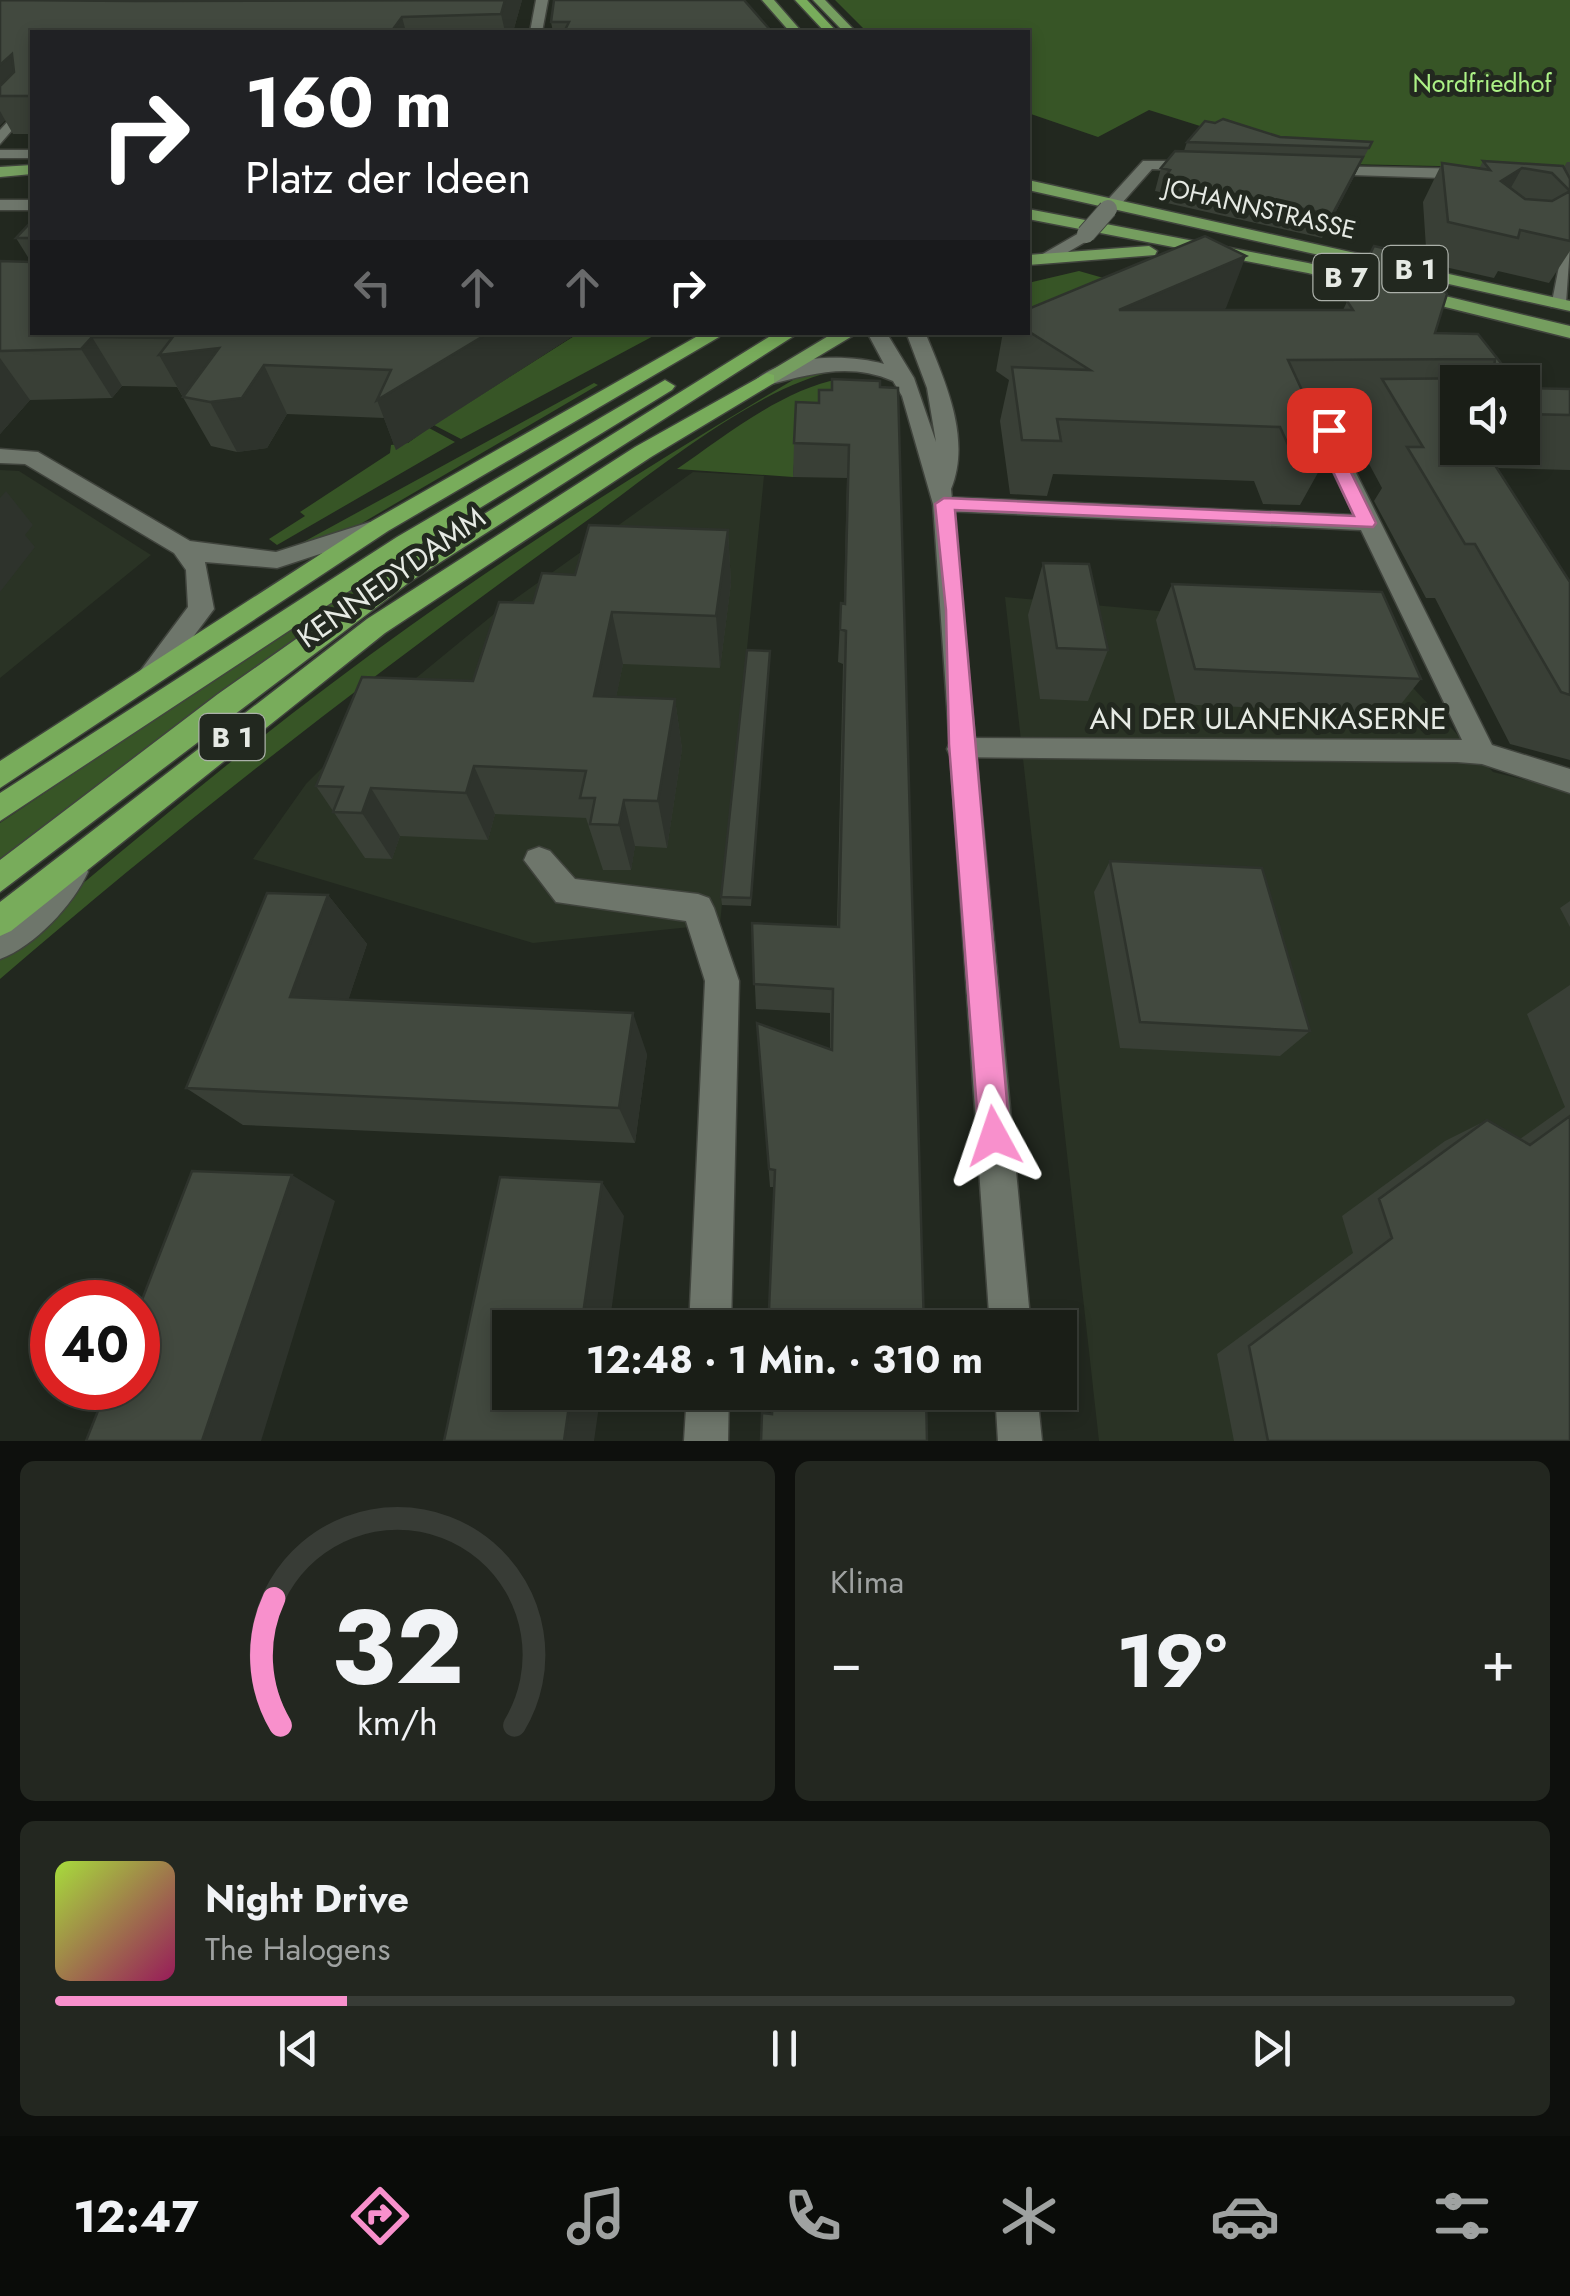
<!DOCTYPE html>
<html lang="de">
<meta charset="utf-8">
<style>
body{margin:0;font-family:Jost,sans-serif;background:#232720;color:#f1f3f6;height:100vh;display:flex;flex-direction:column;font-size:38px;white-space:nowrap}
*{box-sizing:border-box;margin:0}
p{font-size:32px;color:#9fa2a1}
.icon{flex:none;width:55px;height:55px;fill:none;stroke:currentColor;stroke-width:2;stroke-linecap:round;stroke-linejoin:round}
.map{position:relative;height:1441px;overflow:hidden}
.details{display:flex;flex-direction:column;gap:20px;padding:20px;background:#0e100d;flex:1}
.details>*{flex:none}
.banner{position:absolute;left:30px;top:30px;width:1000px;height:305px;border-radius:0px;box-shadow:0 5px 15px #0003,0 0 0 2px #383c36;background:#202124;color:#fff;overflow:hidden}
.tools{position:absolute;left:1440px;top:365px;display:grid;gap:20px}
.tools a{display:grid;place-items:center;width:100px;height:100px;border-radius:0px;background:#1a1e17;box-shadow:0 5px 15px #0003,0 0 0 2px #383c36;font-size:50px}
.speed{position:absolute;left:30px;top:1280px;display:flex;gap:20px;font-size:50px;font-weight:700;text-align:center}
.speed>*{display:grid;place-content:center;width:130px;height:130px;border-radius:50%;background:#1a1e17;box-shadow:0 5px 15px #0003,0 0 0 2px #383c36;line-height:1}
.speed .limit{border:15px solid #d22;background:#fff;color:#111}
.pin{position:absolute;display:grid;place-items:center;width:85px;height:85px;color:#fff;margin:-42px;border-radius:20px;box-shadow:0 5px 15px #0006}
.me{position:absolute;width:110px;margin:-55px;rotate:355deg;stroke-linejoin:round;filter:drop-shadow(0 0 8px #0008)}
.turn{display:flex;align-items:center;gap:35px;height:210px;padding:0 50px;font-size:45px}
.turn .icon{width:130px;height:130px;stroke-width:2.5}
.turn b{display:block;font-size:70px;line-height:85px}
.lanes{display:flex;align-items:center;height:95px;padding:0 50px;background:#0003;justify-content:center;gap:50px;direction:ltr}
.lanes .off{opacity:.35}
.big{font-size:75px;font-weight:700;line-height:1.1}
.details .tile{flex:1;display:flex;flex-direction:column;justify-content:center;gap:15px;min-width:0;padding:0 35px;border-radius:15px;background:#232720}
.details .dial{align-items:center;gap:0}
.dial svg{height:260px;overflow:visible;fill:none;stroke:#383c36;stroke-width:7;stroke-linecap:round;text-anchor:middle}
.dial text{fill:#f1f3f6;stroke:none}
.song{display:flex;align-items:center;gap:30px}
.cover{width:120px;height:120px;border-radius:15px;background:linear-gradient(135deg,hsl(80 70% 55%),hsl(330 70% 35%))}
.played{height:10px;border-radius:5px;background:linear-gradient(90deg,#f890cc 20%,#383c36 20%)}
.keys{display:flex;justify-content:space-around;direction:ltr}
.heat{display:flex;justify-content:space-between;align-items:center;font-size:55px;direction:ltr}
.details .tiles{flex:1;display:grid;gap:20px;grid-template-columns:1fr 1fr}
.tile:last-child{grid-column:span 2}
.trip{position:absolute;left:492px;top:1310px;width:585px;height:100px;border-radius:0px;background:#1a1e17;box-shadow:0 5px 15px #0003,0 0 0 2px #383c36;font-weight:700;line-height:100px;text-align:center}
.dock{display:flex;height:160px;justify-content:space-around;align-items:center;background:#0a0c09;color:#9fa2a1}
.dock .icon{width:70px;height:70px}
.dock .on{color:#f890cc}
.dock b{font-size:45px;color:#f1f3f6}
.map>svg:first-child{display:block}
.built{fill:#2a3325}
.green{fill:#375526}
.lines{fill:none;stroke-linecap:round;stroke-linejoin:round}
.minor-casing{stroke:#40443d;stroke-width:3}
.tertiary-casing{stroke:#40443d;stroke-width:3}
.primary-casing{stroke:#40443d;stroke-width:3}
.trunk-casing{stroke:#40443d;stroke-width:3}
.minor{fill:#6e766b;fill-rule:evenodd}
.tertiary{fill:#6e766b;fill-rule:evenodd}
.primary{fill:#759e5f;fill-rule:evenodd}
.trunk{fill:#78ac5b;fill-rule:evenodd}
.minor-bridge-casing{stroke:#40443d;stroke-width:20;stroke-linecap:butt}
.minor-bridge{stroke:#6e766b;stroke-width:18}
.wall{fill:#393f36}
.shaded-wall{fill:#2e332c}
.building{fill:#42493f;stroke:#2e332c;stroke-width:2.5;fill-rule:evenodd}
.route{fill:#f890cc;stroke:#a15e85;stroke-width:2.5}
.labels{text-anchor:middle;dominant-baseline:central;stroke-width:10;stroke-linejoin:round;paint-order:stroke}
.far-park-label{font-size:25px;fill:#acf186;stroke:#22281f}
.far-street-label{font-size:25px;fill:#e6eae4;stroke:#22281f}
.shield{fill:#22281f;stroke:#abb0a9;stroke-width:2.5}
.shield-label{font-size:28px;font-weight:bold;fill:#e6eae4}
.street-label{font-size:30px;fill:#e6eae4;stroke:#22281f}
</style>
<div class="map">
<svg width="1570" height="1441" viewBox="0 0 1570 1441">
<rect width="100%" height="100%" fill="#22281f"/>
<!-- built -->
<path class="built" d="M 0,470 L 19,471 L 151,555 L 0,678 Z
M 693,472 L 764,476 L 720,924 L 533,943 L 253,859 L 306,784 L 393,697 L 494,614 Z
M 1005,597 L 1357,629 L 1493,772 L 1570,791 L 1570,1441 L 1099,1441 Z"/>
<!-- green -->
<path class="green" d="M 835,0 L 1570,0 L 1570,169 L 1263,162 L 1248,141 L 1149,110 L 1098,137 L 1028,113 L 1028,32 L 867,32 Z
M 1079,271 L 1107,279 L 1028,323 L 1028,283 Z
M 579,333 L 659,333 L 461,439 L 434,425 Z
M 841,370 C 762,383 655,471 589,519 C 386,664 189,816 0,979 L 0,953 C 133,841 268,727 410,626 C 533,538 663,457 793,380 L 809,372 Z
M 840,379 L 866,383 L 796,436 L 793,477 L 677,469 C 725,436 783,389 840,379 Z
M 594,383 L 598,385 L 345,533 L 298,545 Z
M 429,428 L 455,442 L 277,545 L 269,539 L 305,516 L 300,512 L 390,453 L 391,445 L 408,443 Z
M 365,577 L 371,582 L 0,862 L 0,823 Z"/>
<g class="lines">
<defs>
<path id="minor" d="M 536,0 L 548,0 L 542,32 L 530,32 Z
M 32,95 L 32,107 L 0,144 L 0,130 Z
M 1143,161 L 1199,161 L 1207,166 L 1199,171 L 1152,169 L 1114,212 L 1102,212 L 1102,206 Z
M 1317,166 L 1474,169 L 1482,174 L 1474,179 L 1322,174 L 1317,172 Z
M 1086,229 L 1094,234 L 1092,238 L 1056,259 L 1041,255 Z
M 1570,246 L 1566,303 L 1551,307 L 1562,251 Z
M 1458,416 L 1458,428 L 1342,430 L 1338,437 L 1492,745 L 1570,769 L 1570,793 L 1482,764 L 1457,762 L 951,757 L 947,749 L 951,741 L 961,738 L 1462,740 L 1361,530 L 944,511 L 933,504 L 944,497 L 1354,515 L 1316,437 L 1329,420 Z
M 0,449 L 38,452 L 190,541 L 276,552 L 370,522 L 382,530 L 378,535 L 277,568 L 205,562 L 214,609 L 160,681 L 151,684 L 138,674 L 188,607 L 186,570 L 174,553 L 25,464 L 0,463 Z
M 539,847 L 550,851 L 575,879 L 698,894 L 709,898 L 714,908 L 739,981 L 731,1328 L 689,1328 L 705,981 L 686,921 L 556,902 L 524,860 L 528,851 Z
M 73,858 L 84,862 L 88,872 C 73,905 35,946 0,959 L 0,924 L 32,899 L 62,862 Z
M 687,1392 L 729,1392 L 728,1441 L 684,1441 Z"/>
<path id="tertiary" d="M 0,150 L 32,150 L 32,158 L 0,158 Z
M 0,200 L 32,200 L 32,210 L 0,210 Z
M 867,332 L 886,332 L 914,378 L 936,442 L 927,388 L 906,332 L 925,332 C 944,379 972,438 951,489 L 1031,1328 L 990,1328 L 933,504 L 902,396 L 893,381 C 849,362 812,374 767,385 L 757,379 C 786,354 849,354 884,364 Z
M 995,1392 L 1037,1392 L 1042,1441 L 998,1441 Z"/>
<path id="primary" d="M 762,0 L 774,0 L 802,32 L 790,32 Z
M 813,0 L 825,0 L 856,32 L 844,32 Z
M 32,165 L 32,174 L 0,177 L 0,167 Z
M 1028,180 L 1570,301 L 1570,311 L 1028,190 Z
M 1028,209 L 1308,263 L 1570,326 L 1570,338 L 1308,273 L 1028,219 Z
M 1149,246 L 1157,251 L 1155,255 L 1028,265 L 1028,255 Z
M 835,332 L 859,332 L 774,383 L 757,379 Z"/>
<path id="trunk" d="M 795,0 L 807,0 L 837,32 L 825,32 Z
M 777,332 L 800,332 L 411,581 L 0,892 L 0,860 L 218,694 L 394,570 Z
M 703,333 L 719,337 L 388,531 L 0,788 L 0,761 L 372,521 Z
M 767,373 L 774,375 L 774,383 L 651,457 L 385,633 L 11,931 L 0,936 L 0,902 L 367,619 L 635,447 Z
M 665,380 L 675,386 L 672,390 L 413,549 L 0,821 L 0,793 L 397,537 Z"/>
</defs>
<!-- minor casing -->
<use href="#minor" class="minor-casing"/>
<!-- tertiary casing -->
<use href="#tertiary" class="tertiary-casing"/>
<!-- primary casing -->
<use href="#primary" class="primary-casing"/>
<!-- trunk casing -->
<use href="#trunk" class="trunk-casing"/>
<!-- minor -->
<use href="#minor" class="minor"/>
<!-- tertiary -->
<use href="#tertiary" class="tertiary"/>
<!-- primary -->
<use href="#primary" class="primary"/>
<!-- trunk -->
<use href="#trunk" class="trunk"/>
<defs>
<path id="minor-bridge" d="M 1086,234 L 1108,209"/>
</defs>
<!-- minor-bridge casing -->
<use href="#minor-bridge" class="minor-bridge-casing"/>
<!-- minor-bridge -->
<use href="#minor-bridge" class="minor-bridge"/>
</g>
<!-- wall -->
<path class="wall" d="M 0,0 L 522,0 L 513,32 L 32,32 L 32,134 L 13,134 L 5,120 L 0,125 Z
M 554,0 L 772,32 L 553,32 L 551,22 Z
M 1280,137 L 1372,142 L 1322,238 L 1158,201 L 1160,192 L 1155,191 L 1161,168 L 1184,151 L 1187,142 Z
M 1483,161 L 1564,167 L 1567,162 L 1570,162 L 1570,251 L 1549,283 L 1498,271 L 1494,278 L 1427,263 L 1423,202 L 1442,163 L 1479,169 Z
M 32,221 L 32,332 L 579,332 L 396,450 L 384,418 L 287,414 L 267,448 L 237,452 L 211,446 L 177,387 L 122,386 L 112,398 L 30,400 L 0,434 L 0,261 L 31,262 L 16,238 Z
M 1374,246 L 1435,333 L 1478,334 L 1516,382 L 1458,382 L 1458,448 L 1522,448 L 1522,414 L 1570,415 L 1570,470 L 1497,468 L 1570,582 L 1570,760 L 1510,744 L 1435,598 L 1426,598 L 1374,501 L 1382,488 L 1353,434 L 1364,414 L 1312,414 L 1330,451 L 1300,505 L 1263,504 L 1254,481 L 1053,474 L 1047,496 L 1010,494 L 1000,421 L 1009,380 L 996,371 L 1003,332 L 1028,332 L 1028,309 L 1226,308 L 1221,310 L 1343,310 Z
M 880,381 L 924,1328 L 770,1320 L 769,1310 L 774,1187 L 770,1187 L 757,1023 L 830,1050 L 830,1013 L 756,1009 L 752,923 L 837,927 L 843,664 L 838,662 L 841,603 L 844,604 L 847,478 L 793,477 L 794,443 L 819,403 Z
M 728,530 L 731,583 L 720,668 L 623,664 L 616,697 L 675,699 L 682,749 L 667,848 L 635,846 L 631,870 L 603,870 L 586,818 L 495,814 L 488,840 L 400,836 L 392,859 L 365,858 L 316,786 L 473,681 L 533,603 L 575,575 Z
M 1043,563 L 1108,650 L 1088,701 L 1040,699 L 1028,615 Z
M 1172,584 L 1421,679 L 1393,714 L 1176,704 L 1156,620 Z
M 770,651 L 751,906 L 722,905 L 721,897 Z
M 1110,861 L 1310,1031 L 1280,1056 L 1120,1048 L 1094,892 Z
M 328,895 L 367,944 L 348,1000 L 647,1054 L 635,1143 L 243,1125 L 186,1088 Z
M 1570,901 L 1570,927 L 1560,908 Z
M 1570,985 L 1570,1441 L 1234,1441 L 1217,1354 L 1353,1253 L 1342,1216 L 1445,1141 L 1487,1120 L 1520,1139 L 1565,1107 L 1527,1014 Z"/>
<!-- shaded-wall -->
<path class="shaded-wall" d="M 505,0 L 522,0 L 513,32 L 505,32 L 501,14 Z
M 402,17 L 406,32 L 391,32 Z
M 12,54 L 32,91 L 0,96 L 0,65 Z
M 0,111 L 5,120 L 0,125 Z
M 1363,157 L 1353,179 L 1322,238 L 1332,215 Z
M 1522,168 L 1500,207 L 1501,181 Z
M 1246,256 L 1226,308 L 1104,363 L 1119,310 Z
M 490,332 L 579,332 L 396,450 L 377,400 Z
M 92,337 L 122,386 L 112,398 L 81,349 Z
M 219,348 L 264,365 L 287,414 L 267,448 L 237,452 L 210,402 L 183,397 L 187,404 L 159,355 Z
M 0,358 L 30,400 L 0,434 Z
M 6,491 L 33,525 L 25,535 L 35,547 L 0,592 L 0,498 Z
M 728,530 L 731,583 L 720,668 L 716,616 Z
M 612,612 L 623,664 L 606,746 L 594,696 Z
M 770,651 L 770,660 L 751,906 L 751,898 Z
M 675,699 L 682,749 L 667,848 L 658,801 Z
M 474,766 L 495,814 L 488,840 L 466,793 Z
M 371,788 L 400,836 L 392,859 L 362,813 Z
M 624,800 L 635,846 L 631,870 L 619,825 Z
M 328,895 L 367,944 L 335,1040 L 290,997 Z
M 633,1013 L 647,1054 L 635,1143 L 619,1108 Z
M 292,1175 L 335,1201 L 261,1441 L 202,1441 Z
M 602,1182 L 624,1216 L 609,1328 L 581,1328 Z
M 571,1392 L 601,1392 L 594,1441 L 564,1441 Z"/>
<!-- building -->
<path class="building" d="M 0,0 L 135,1 L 505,0 L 501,14 L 402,17 L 391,32 L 32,32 L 32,96 L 0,96 L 0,86 L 14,72 L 12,54 L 0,65 Z
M 554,0 L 744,0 L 772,32 L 564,32 L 569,22 L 551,22 Z
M 1223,119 L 1280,137 L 1372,142 L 1369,148 L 1187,142 L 1205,121 L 1215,123 Z
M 1175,151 L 1363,157 L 1332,215 L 1164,179 L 1170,170 L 1161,168 Z
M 1483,161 L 1563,166 L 1570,179 L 1570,241 L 1520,230 L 1518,238 L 1448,222 L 1442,163 L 1490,170 ZM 1522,168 L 1552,173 L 1570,191 L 1552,201 L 1525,199 L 1501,181 Z
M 32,221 L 32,238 L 16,238 Z
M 1205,236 L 1246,256 L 1119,310 L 1353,310 L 1347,301 L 1374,246 L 1418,256 L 1447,294 L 1435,333 L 1478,334 L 1516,382 L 1458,382 L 1458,448 L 1484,448 L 1570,582 L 1570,695 L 1561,692 L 1475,544 L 1465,544 L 1424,475 L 1407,447 L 1423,447 L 1382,379 L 1493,378 L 1495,359 L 1288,360 L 1330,451 L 1290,449 L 1280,427 L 1057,419 L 1061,441 L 1022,440 L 1012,367 L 1090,370 L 1028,331 L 1028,309 Z
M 0,261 L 32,262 L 32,332 L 490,332 L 377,400 L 391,370 L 264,365 L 242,398 L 210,402 L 183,397 L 219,348 L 159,355 L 172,338 L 92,337 L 81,349 L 0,351 Z
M 832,379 L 880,381 L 880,387 L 898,388 L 924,1328 L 776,1328 L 777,1310 L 769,1310 L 775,1170 L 769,1169 L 757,1023 L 832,1050 L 833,989 L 754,984 L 752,923 L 839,927 L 846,631 L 840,629 L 841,603 L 845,604 L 849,445 L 794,443 L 796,402 L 819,403 L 819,390 L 832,390 Z
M 1522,388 L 1570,389 L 1570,415 L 1522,414 Z
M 589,525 L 728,530 L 716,616 L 612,612 L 594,696 L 675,699 L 658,801 L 624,800 L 619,825 L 590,824 L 595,798 L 580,798 L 586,771 L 474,766 L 466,793 L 371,788 L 362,813 L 333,812 L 343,787 L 316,786 L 362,677 L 473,681 L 499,602 L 533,603 L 542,573 L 575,575 Z
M 1043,563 L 1089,564 L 1108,650 L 1057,648 Z
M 1172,584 L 1382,592 L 1421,679 L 1195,669 Z
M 747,650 L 770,651 L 751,898 L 721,897 Z
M 1110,861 L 1262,868 L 1310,1031 L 1140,1022 Z
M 267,893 L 328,895 L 290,997 L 633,1013 L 619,1108 L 186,1088 Z
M 1570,1116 L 1570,1441 L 1268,1441 L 1249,1346 L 1392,1238 L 1379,1199 L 1487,1120 L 1530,1145 Z
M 192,1171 L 292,1175 L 202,1441 L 86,1441 L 107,1388 L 138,1388 L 138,1310 Z
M 500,1177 L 602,1182 L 581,1328 L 510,1328 L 510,1392 L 571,1392 L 564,1441 L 444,1441 Z
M 773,1392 L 926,1392 L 927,1441 L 761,1441 L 762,1413 L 772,1414 Z"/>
<!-- route -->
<path class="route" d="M 1329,425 L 1338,430 L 1338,446 L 1376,523 L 1373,527 L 955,510 L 1010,1136 L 1005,1147 L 994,1151 L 984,1147 L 979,1136 L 949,744 L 946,610 L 935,504 L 944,498 L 1354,516 L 1321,446 L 1320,430 Z"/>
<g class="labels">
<!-- far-park labels -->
<g class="far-park-label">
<text x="1482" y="83">Nordfriedhof</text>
</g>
<!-- far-street labels -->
<g class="far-street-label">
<text transform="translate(1260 208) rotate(13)">JOHANNSTRASSE</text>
</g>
<!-- shield labels -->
<g class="shield">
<rect x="1382.5" y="246" width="65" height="46" rx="8"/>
<rect x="1313.5" y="254" width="65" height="46" rx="8"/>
<rect x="199.5" y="714" width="65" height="46" rx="8"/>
</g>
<g class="shield-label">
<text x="1415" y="269">B 1</text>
<text x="1346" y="277">B 7</text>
<text x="232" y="737">B 1</text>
</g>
<!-- street labels -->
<g class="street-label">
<text transform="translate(391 577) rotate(-35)">KENNEDYDAMM</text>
<text x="1268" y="718">AN DER ULANENKASERNE</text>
</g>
</g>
</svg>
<div class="tools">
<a><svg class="icon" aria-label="sound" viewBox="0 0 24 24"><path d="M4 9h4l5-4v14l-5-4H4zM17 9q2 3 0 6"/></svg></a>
</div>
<div class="speed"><div class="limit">40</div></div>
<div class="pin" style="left:1329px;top:430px;background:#d93025"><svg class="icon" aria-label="arrive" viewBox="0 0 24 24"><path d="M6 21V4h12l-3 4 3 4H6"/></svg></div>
<svg class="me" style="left:994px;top:1136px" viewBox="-20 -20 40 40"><path d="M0-17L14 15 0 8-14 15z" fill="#f890cc" stroke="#fff" stroke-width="4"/></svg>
<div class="trip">12:48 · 1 Min. · 310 m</div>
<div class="banner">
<div class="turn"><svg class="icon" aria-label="right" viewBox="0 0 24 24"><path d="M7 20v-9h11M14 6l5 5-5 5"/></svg><div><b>160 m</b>Platz der Ideen</div></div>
<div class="lanes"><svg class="icon off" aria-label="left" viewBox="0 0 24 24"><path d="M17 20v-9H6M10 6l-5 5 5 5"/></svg><svg class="icon off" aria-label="ahead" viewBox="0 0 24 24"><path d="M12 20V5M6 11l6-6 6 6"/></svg><svg class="icon off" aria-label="ahead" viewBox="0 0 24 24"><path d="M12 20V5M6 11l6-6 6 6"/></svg><svg class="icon" aria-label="right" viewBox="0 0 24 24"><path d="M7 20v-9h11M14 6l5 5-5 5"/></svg></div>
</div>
</div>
<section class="details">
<div class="tiles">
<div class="tile dial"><svg viewBox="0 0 100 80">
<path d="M14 69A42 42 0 1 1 86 69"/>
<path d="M14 69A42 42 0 0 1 12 30" stroke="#f890cc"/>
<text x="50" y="56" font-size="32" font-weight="700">32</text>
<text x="50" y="72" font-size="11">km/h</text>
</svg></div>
<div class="tile"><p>Klima</p>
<div class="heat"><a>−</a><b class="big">19°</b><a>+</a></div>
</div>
<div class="tile">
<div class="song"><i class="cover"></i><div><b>Night Drive</b><p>The Halogens</p></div></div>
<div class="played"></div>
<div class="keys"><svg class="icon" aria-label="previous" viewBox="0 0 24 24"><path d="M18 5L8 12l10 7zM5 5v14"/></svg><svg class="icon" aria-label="pause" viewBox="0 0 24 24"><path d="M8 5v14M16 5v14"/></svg><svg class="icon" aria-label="next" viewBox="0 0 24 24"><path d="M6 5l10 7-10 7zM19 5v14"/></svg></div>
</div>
</div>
</section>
<nav class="dock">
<b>12:47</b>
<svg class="icon on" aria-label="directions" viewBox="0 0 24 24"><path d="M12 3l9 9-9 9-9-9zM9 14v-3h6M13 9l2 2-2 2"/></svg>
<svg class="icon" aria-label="music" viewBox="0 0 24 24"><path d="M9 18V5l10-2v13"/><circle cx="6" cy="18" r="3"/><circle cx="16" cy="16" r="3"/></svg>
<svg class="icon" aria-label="phone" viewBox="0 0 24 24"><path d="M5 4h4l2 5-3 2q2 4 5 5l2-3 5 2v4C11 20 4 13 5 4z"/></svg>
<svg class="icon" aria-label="climate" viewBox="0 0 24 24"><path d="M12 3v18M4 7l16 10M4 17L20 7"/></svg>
<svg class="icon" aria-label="car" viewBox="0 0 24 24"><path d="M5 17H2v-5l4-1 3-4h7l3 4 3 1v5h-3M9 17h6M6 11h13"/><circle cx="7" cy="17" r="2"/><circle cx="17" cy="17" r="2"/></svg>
<svg class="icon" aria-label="filters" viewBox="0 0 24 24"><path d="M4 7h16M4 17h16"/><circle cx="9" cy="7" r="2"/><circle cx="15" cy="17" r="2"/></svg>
</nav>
